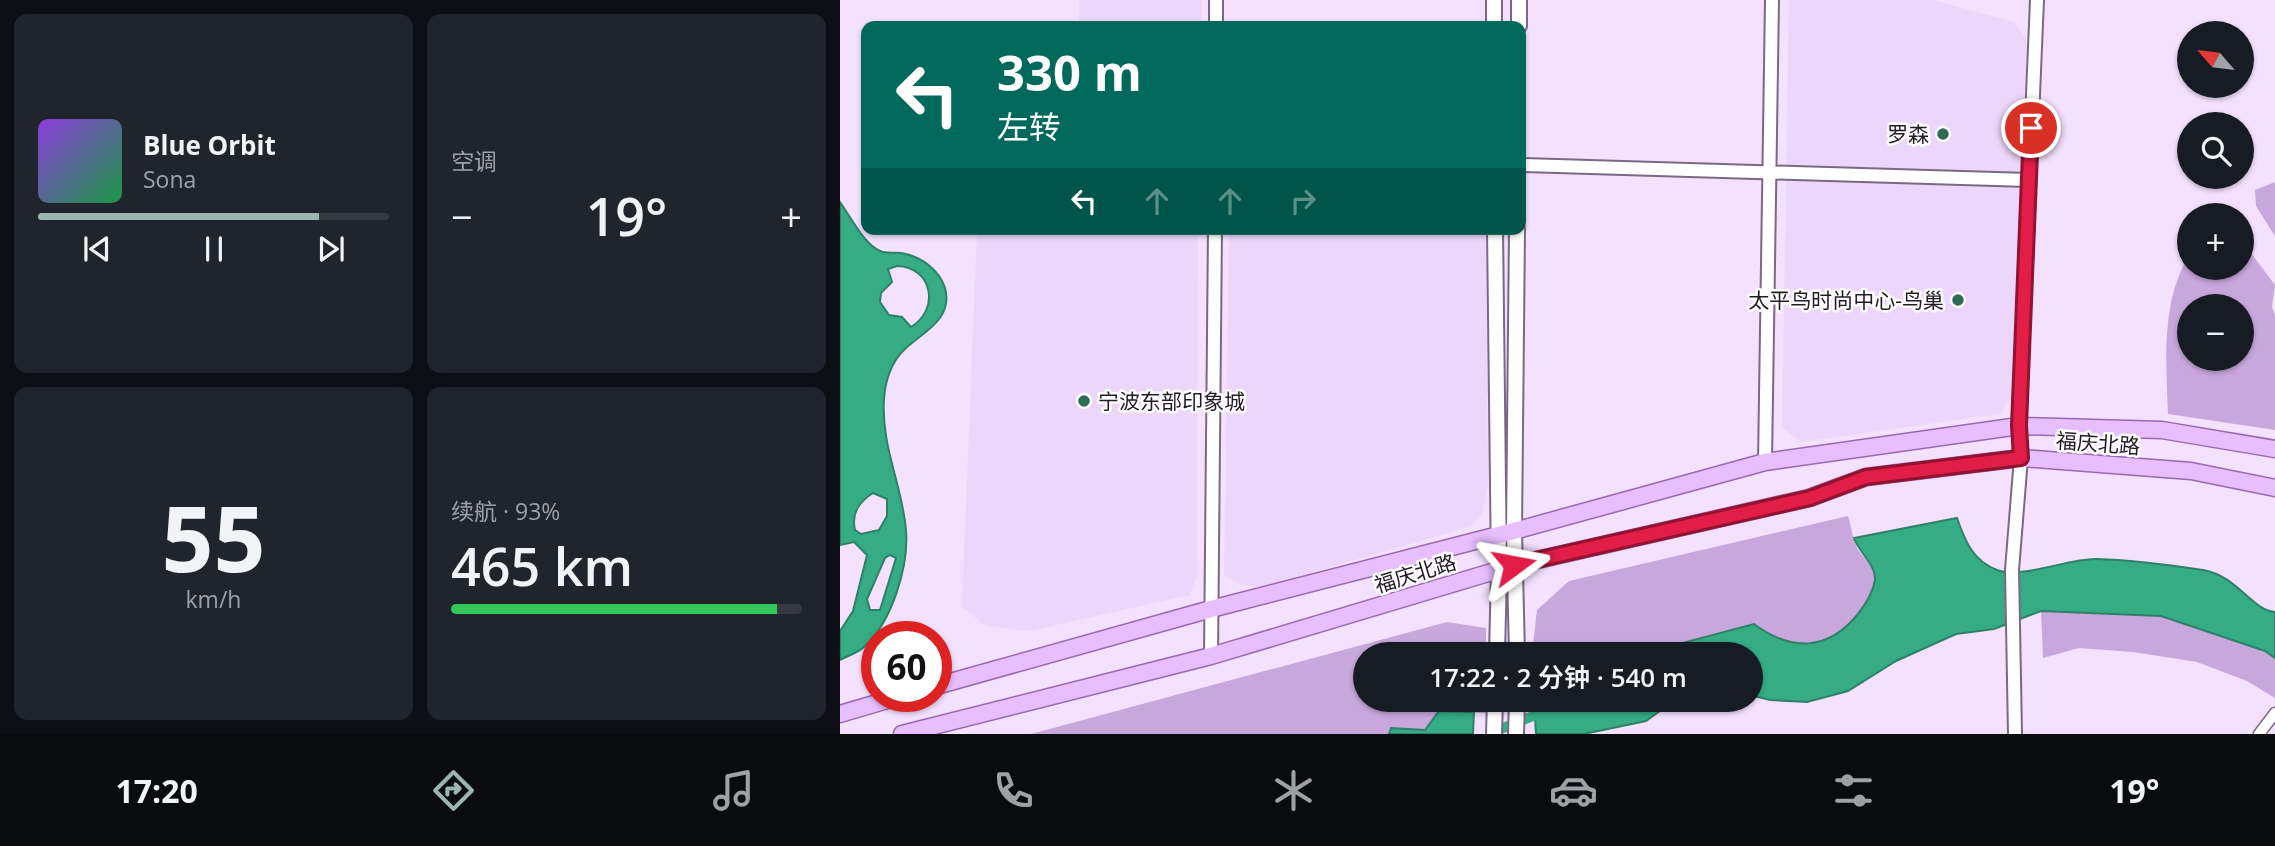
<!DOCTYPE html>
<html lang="zh">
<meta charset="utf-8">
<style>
body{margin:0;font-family:"Open Sans","Noto Sans SC",sans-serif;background:#20242c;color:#f1f3f6;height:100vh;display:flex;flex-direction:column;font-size:26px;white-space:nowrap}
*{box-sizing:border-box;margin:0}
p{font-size:23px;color:#9ea1a6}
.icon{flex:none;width:38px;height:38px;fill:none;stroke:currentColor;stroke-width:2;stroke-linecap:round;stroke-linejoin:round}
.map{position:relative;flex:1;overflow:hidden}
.panel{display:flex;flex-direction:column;gap:14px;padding:14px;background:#0d0f14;width:840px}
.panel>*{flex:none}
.guide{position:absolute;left:21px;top:21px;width:665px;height:214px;border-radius:14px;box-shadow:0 2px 5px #0004;background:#00695c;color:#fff;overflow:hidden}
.needle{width:46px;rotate:298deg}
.fabs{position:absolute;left:1337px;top:21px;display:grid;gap:14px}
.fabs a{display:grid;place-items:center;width:77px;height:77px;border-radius:50%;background:#171b24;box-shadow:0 2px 5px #0004;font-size:35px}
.speed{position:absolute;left:21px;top:621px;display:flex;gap:14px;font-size:35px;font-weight:700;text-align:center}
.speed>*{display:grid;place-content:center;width:91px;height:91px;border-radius:50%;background:#171b24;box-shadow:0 2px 5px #0004;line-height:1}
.speed .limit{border:10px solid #d22;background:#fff;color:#111}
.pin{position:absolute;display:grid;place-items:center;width:60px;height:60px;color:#fff;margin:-30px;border:4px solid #fff;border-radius:50%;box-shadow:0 2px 7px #0007}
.me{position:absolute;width:77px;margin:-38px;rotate:77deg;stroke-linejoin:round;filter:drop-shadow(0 0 5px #0008)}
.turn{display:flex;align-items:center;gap:24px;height:147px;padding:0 21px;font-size:32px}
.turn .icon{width:91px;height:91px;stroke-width:2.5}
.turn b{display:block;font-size:49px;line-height:60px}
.lanes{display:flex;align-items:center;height:66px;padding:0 21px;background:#0003;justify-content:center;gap:35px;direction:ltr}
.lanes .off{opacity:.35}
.big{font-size:52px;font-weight:600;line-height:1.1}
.panel .tile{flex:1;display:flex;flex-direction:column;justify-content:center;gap:10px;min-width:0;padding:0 24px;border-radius:14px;background:#20242c}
.panel .dial{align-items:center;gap:0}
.dial b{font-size:91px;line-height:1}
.song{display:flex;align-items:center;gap:21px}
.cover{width:84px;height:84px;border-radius:10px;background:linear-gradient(135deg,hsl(270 70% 55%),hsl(140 70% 35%))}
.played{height:7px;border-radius:4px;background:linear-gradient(90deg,#9ab6ae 80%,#363941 80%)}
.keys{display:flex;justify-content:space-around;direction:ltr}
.heat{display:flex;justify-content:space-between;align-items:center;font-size:38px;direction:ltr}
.charge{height:10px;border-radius:5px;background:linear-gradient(90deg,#34c759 93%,#363941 0)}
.panel .tiles{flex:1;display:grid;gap:14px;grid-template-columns:repeat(2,1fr)}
.trip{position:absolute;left:513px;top:642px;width:410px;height:70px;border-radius:35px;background:#171b24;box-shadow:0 2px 5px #0004;font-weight:600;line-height:70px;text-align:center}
.tabs{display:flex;height:112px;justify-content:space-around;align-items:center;background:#090b0e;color:#9ea1a6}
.tabs .icon{width:49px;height:49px}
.tabs .on{color:#9ab6ae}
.tabs b{font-size:32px;color:#f1f3f6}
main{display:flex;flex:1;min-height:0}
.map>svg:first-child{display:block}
.built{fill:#edd6fb}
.green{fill:#c8a7dc;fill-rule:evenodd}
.water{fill:#35ac84;stroke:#2f8068;stroke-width:2;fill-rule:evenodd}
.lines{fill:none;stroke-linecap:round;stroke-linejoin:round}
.canal{stroke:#35ac84;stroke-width:10}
.minor-casing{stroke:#796983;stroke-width:13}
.tertiary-casing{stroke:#796983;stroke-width:16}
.secondary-casing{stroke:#796983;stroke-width:18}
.primary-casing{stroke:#9868b2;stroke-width:19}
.minor{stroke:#fff;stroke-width:10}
.tertiary{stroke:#fff;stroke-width:12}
.secondary{stroke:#fff;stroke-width:14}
.primary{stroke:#e7befe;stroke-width:16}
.route-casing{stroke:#92132f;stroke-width:18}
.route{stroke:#e11d48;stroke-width:12}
.poi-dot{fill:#306b55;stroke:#fff;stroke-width:2.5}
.labels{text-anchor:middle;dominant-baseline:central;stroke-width:5;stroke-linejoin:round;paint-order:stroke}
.poi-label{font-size:21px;fill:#221b26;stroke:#fff;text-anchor:end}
.street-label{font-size:21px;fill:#221b26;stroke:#fff}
</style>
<main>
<section class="panel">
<div class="tiles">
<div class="tile">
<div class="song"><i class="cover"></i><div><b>Blue Orbit</b><p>Sona</p></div></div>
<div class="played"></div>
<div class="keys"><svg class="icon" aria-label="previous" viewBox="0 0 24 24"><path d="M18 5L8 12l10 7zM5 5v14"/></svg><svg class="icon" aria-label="pause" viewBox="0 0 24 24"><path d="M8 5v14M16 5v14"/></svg><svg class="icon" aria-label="next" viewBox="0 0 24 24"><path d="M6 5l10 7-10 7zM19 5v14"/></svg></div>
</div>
<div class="tile"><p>空调</p>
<div class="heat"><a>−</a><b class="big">19°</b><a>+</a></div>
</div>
<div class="tile dial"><b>55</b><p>km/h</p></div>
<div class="tile"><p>续航 · 93%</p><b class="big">465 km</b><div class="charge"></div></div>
</div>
</section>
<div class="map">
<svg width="1435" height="734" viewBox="0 0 1435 734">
<rect width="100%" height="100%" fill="#f4e1ff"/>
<!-- built -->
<path class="built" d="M 239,0 L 362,0 L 361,26 L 239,26 Z
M 949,0 L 1093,0 L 1174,22 L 1187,41 L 1171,398 L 1160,414 L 960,442 L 942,427 Z
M 137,229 L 358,229 L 357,574 L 350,595 L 190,631 L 146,626 L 122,607 Z
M 389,229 L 646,229 L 648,484 L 642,514 L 629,527 L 421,587 L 401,585 L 384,575 Z"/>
<!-- green -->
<path class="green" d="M 1435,182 L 1435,236 L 1416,206 L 1415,190 Z
M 1402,241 L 1435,285 L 1432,307 L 1435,315 L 1435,430 L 1328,414 C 1326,361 1321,302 1349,255 L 1349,268 L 1402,268 ZM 1349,306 L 1402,306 L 1402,359 L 1349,359 Z
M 1008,516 C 1011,526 1013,539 1017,548 C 1023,559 1036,564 1035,580 C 1034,592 1025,605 1018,614 C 988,651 952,652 914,624 L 801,654 L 692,654 L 697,610 L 729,581 Z
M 1201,611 L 1321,616 L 1425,651 L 1435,658 L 1435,698 L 1407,681 L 1357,662 L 1293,652 L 1239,648 L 1203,658 Z
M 607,622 L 646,628 L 646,654 L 525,654 L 525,700 L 646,700 L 646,713 L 599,711 L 585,730 L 551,728 L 549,734 L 191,734 Z"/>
<!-- water -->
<path class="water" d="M 0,202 C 10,216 24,244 40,251 C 46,254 55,252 61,253 C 80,256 99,269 105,288 C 114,320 81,333 64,350 C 51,362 45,382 44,399 C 41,447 62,484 66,530 C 69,566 52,622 24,647 C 18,653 7,656 0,660 L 0,631 L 13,611 L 27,555 L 14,542 L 0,545 ZM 57,266 C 93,267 100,310 71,327 L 62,317 L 49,315 L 40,302 L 41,293 L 52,282 L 48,269 ZM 33,493 L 47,499 L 47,516 L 39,530 L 21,534 L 15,530 C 11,513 19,502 33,493 ZM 50,555 L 56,558 L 40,610 L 30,610 L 27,599 L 45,558 Z
M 1117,518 C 1125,541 1133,561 1157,570 C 1183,579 1229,558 1257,559 C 1292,560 1329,565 1363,570 C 1398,576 1411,610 1435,612 L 1435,658 L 1425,651 L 1321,616 L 1201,611 L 1154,629 L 1116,634 L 1056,661 L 1008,691 L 967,702 L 930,700 L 910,695 L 910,654 L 801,654 L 914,624 C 952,652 988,651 1018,614 C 1025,605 1033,593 1035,580 C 1036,564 1019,553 1014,538 Z
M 694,700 L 835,700 L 806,721 L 744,734 L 696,734 Z
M 599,711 L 634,712 L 633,734 L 549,734 L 551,728 L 585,730 Z"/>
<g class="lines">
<!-- canal -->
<path class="canal" d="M 651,733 L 732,700"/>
<defs>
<path id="minor" d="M 1419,734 L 1435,713"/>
<path id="tertiary" d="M 376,26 L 376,0
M 681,165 L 1189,180
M 925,462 L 932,0
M 371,656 L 375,229
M 1175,734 L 1172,570 L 1181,458 L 1179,426 L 1197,0"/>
<path id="secondary" d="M 654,0 L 654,26
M 679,26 L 679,0
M 655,229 L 659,570 L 657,654
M 677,654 L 674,531 L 677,229
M 654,734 L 655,700
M 676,734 L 677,700"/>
<path id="primary" d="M 96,686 L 371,609 L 674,531 L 925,462 L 1179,426 L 1322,430 L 1435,449
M 0,714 L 61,696
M 62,734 L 371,656 L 675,565 L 969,498 L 1026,477 L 1181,458 L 1351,471 L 1435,488"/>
</defs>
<!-- minor casing -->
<use href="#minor" class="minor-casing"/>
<!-- tertiary casing -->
<use href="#tertiary" class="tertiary-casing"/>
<!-- secondary casing -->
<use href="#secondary" class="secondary-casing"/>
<!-- primary casing -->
<use href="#primary" class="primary-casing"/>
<!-- minor -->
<use href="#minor" class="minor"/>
<!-- tertiary -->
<use href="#tertiary" class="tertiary"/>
<!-- secondary -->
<use href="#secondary" class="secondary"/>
<!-- primary -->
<use href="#primary" class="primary"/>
</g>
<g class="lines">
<defs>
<path id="route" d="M 674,565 L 970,498 L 1026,477 L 1181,458 L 1179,426 L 1191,128"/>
</defs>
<!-- route casing -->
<use href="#route" class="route-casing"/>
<!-- route -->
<use href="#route" class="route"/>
</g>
<!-- markers -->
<g class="poi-dot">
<circle cx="1103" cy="134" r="7"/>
<circle cx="1118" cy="300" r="7"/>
<circle cx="244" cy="401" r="7"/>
</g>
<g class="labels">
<!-- poi labels -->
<g class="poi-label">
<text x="1089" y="134">罗森</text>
<text x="1104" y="300">太平鸟时尚中心-鸟巢</text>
<text x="258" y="401" text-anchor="start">宁波东部印象城</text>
</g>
<!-- street labels -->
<g class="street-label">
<text transform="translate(1258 443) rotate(4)">福庆北路</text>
<text transform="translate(575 573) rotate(-17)">福庆北路</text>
</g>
</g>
</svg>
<div class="fabs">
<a><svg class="needle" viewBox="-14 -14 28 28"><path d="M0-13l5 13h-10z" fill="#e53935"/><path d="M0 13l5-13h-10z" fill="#9ea1a6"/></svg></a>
<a><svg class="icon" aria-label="search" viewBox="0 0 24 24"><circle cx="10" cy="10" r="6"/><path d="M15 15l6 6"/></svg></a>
<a>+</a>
<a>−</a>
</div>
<div class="speed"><div class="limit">60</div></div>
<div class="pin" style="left:1191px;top:128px;background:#d93025"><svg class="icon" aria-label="arrive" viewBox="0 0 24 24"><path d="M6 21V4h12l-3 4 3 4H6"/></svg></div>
<svg class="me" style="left:674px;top:565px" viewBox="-20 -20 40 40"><path d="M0-17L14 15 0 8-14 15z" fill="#e11d48" stroke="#fff" stroke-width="4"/></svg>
<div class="trip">17:22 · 2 分钟 · 540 m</div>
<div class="guide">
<div class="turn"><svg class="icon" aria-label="left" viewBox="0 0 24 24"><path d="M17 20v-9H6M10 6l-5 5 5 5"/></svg><div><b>330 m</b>左转</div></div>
<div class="lanes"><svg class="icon" aria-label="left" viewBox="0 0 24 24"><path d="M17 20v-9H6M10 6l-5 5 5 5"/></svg><svg class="icon off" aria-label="ahead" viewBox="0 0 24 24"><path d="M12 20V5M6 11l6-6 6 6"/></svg><svg class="icon off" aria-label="ahead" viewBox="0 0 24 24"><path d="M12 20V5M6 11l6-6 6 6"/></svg><svg class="icon off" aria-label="right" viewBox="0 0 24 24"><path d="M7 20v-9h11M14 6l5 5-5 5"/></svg></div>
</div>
</div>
</main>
<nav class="tabs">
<b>17:20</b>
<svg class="icon on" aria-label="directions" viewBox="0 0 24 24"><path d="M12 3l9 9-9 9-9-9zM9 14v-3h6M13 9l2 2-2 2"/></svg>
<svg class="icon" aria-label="music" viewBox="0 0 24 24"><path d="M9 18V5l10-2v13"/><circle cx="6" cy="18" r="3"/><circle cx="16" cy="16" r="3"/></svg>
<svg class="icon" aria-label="phone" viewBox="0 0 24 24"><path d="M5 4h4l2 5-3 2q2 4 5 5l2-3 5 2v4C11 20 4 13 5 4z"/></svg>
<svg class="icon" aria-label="climate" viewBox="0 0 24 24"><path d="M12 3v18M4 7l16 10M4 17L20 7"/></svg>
<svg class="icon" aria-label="car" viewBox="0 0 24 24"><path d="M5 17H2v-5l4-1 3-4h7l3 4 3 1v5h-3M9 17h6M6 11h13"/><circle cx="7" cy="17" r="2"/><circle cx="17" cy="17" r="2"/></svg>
<svg class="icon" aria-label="filters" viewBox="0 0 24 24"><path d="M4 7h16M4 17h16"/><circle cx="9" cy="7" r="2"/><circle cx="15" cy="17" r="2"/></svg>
<b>19°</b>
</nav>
